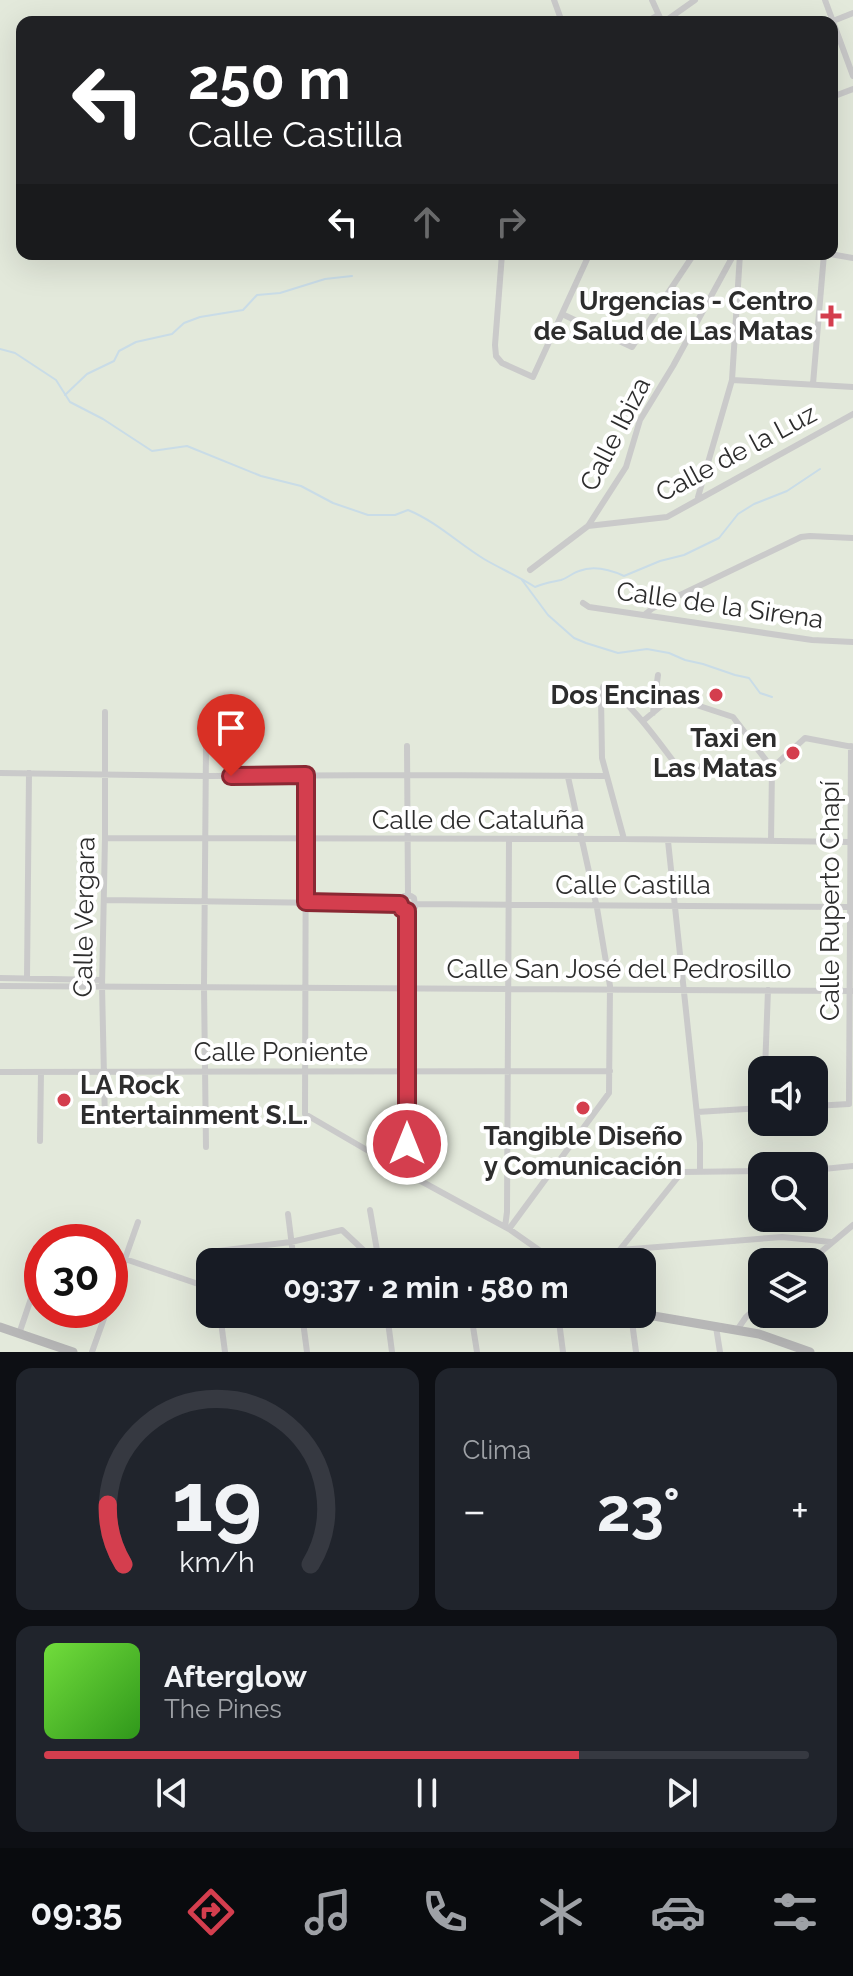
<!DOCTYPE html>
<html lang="es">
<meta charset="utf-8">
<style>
body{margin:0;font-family:Raleway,sans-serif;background:#20242c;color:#f1f3f6;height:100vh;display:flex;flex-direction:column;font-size:30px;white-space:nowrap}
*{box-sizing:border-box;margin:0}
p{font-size:26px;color:#9ea1a6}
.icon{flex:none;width:44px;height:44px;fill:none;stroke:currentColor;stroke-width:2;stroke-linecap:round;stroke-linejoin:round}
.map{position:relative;height:1352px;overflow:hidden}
.side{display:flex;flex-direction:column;gap:16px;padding:16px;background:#0d0f14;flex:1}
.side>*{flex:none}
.top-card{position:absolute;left:16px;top:16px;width:822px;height:244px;border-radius:16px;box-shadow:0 8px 32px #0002;background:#202124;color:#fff;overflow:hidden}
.fabs{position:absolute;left:748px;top:1056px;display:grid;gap:16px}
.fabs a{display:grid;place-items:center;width:80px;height:80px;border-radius:16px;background:#171b24;box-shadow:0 8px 32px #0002;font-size:40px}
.speed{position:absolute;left:24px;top:1224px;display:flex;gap:16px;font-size:40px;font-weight:700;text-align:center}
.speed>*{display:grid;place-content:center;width:104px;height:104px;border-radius:50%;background:#171b24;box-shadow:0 8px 32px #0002;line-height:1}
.speed .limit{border:12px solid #d22;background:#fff;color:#111}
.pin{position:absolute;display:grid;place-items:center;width:68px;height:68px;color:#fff;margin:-82px -34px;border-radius:50% 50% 50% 0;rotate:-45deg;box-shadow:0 0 8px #0007}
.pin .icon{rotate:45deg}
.me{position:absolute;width:88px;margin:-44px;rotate:0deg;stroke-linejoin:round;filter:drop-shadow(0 0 6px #0008)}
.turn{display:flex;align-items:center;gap:28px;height:168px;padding:0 40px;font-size:36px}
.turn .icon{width:104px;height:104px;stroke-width:2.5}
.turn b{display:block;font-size:56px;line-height:68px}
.lanes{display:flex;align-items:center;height:76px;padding:0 40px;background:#0003;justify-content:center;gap:40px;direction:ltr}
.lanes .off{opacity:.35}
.big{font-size:60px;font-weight:700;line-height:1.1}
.side .widget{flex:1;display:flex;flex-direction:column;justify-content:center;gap:12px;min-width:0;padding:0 28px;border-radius:16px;background:#20242c}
.side .dial{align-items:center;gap:0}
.dial svg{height:208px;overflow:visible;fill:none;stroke:#363941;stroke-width:7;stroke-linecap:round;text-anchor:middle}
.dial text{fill:#f1f3f6;stroke:none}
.song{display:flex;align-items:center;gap:24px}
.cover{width:96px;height:96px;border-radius:12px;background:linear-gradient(135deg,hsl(100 70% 55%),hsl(110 70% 35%))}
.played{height:8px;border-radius:4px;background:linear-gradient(90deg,#d43e4e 70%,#363941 70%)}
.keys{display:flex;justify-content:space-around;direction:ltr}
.heat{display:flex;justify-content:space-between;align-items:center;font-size:44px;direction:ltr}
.side .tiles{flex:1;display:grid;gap:16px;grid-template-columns:1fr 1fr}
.widget:last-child{grid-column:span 2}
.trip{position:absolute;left:196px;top:1248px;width:460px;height:80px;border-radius:16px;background:#171b24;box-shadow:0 8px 32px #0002;font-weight:700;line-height:80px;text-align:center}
.dock{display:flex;height:128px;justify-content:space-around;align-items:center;background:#090b0e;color:#9ea1a6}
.dock .icon{width:56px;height:56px}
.dock .selected{color:#d43e4e}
.dock b{font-size:36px;color:#f1f3f6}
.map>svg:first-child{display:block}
.green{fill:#e3e9db;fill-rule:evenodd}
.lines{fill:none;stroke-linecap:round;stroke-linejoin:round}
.stream{stroke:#c9dce7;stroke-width:2}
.street{stroke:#cacaca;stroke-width:6}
.secondary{stroke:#b7b7b7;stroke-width:9}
.route-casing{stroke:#8a2833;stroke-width:20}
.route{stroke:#d43e4e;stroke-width:14}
.poi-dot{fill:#d43e4e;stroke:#fff;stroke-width:3}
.labels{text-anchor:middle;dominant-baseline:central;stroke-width:8;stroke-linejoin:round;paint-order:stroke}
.poi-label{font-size:26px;font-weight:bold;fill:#2d2d2d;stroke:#fff;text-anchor:end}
.street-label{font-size:26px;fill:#2d2d2d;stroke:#fff}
</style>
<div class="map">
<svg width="853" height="1352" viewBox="0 0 853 1352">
<rect width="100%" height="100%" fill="#fff"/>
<!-- green -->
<path class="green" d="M 0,0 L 853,0 L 853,1352 L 0,1352 ZM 22,22 L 832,22 L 832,254 L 22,254 ZM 762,1070 L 814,1070 L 814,1122 L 762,1122 ZM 762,1166 L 814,1166 L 814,1218 L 762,1218 ZM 42,1242 L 110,1242 L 110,1310 L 42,1310 ZM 210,1262 L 642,1262 L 642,1314 L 210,1314 ZM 762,1262 L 814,1262 L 814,1314 L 762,1314 Z"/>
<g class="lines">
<!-- stream -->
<path class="stream" d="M 0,349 L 15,353 L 56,380 L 70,402 L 103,419 L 152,451 L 187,446 L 261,476 L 301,486 L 333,503 L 368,515 L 395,515 L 408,510 C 437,522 458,543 484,559 C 501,569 518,576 535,587 C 544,583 552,582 561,580 C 568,578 572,573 579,571 C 594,565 611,570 624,576 L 660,561 L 684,555 L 719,538 L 738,514 L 754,504 L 787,491 L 820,469
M 65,395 L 87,374 L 114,361 L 119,351 L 136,342 L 172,334 L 184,323 L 200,317 L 243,310 L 257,295 L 280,293 L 325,279 L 352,276
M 522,580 L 548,615 L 574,638 L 586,643 L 618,653 L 647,649 L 669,653 L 685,660 L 703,664 L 735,675 L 749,678 L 760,693 L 772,697"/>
<!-- street -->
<path class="street" d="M 554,0 L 562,22
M 652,0 L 662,22
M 825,0 L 853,76
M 833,21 L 853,13
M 646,22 L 658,15
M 664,22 L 695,0
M 832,97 L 853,89
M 502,254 L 495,345 L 496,356 L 502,363 L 533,377 L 588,257 L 592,254
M 830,254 L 853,258
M 562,314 L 632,347 L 694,254
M 732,380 L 853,387
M 813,384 L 824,254
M 698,497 L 732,380 L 740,254
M 588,526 L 667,517 L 853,414
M 530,570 L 588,526 L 626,467 L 640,420 L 673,366 L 734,254
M 583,603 L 589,607 L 812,640 L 853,642
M 644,615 L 653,608 L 801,537 L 810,536 L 853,538
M 653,713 L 658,675
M 643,721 L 672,697 L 733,717 L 772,768
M 407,746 L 408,895
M 206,747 L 204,987 L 206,1147
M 0,773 L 206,776 L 407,775 L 606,776
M 306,775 L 305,1114 L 408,1174 L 509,1229 L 556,1262
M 105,838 L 624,839 L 850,842
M 624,839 L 602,758 L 601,697 L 603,687 C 628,697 660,744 677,766 L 772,768 L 805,738 L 853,747
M 668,841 L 700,1143 L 700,1171
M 771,841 L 772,768
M 104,900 L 400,904
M 400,904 L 404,896 L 411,896 L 414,898 L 415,907 L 407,911
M 416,904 L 849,907
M 407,911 L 408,1174
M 0,978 L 102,980
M 27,978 L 29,773
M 0,986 L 853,991
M 765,1070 L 768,990
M 0,1072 L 610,1071
M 849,1104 L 851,746
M 814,1106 L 849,1104
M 697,1112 L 762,1108
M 105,1122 L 102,986 L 105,838 L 105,712
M 40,1141 L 41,1072
M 814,1170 L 853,1166
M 370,1210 L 379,1262
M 288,1214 L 294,1262
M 505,1227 L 507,1212 L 509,840
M 509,1229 L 609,1093 L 610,986 L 597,908 L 568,777
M 50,1242 L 53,1235
M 620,1250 L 782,1237 L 831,1242
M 125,1259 L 210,1288
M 212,1262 L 210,1252 L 291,1242 L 342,1230 L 376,1262
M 610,1262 L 682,1172 L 762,1171
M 809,1262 L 853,1225
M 110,1301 L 138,1222
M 220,1314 L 225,1352
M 302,1314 L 307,1352
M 387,1314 L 392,1352
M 471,1314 L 477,1352
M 558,1314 L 563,1352
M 631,1314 L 636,1352
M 716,1327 L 720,1352
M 737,1330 L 746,1317 L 762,1303
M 19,1334 L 42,1266
M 92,1352 L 107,1310"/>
<!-- secondary -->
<path class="secondary" d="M 642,1314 L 759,1334 L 810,1352
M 0,1327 L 73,1352"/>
</g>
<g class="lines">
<defs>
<path id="route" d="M 231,776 L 306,775 L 306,902 L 400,904 L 402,909 L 407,911 L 407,1144"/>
</defs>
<!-- route casing -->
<use href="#route" class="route-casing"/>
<!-- route -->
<use href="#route" class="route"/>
</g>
<!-- markers -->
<g class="poi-dot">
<path d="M827 304h8v8h8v8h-8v8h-8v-8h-8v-8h8z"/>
<circle cx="716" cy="695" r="8"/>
<circle cx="793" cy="753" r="8"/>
<circle cx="64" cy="1100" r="8"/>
<circle cx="583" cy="1108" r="8"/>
</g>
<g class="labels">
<!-- poi labels -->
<g class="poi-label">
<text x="813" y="301">Urgencias - Centro<tspan x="813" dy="30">de Salud de Las Matas</tspan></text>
<text x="700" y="695">Dos Encinas</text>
<text x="777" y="738">Taxi en<tspan x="777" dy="30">Las Matas</tspan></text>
<text x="80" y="1085" text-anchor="start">LA Rock<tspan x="80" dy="30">Entertainment S.L.</tspan></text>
<text x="583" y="1136" text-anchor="middle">Tangible Diseño<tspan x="583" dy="30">y Comunicación</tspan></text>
</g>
<!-- street labels -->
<g class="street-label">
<text transform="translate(615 434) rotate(-63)">Calle Ibiza</text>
<text transform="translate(736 453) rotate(-28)">Calle de la Luz</text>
<text transform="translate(720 605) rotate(8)">Calle de la Sirena</text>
<text x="478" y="820">Calle de Cataluña</text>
<text x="633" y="885">Calle Castilla</text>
<text transform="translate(830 901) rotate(-90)">Calle Ruperto Chapí</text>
<text transform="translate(84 917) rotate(-89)">Calle Vergara</text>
<text x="619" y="969">Calle San José del Pedrosillo</text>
<text x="281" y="1052">Calle Poniente</text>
</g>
</g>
</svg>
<div class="fabs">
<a><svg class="icon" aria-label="sound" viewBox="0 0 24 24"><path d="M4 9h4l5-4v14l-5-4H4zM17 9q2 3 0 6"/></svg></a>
<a><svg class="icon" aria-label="search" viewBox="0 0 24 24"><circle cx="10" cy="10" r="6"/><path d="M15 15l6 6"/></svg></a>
<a><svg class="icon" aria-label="layers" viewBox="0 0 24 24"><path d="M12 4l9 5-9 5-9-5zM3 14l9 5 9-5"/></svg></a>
</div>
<div class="speed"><div class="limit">30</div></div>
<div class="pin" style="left:231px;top:776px;background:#d93025"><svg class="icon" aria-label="arrive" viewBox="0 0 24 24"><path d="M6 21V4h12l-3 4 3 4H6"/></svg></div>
<svg class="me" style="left:407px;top:1144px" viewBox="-20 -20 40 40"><circle r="17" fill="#d43e4e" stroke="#fff" stroke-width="3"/><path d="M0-11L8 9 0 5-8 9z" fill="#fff"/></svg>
<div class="trip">09:37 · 2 min · 580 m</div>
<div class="top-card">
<div class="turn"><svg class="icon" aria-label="left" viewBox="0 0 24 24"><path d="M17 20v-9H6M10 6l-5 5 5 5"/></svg><div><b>250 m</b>Calle Castilla</div></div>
<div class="lanes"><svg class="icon" aria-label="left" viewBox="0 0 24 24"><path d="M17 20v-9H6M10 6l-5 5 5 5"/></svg><svg class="icon off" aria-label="ahead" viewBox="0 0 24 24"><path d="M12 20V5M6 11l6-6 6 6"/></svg><svg class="icon off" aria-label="right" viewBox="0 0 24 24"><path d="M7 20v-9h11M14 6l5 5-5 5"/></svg></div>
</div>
</div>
<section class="side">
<div class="tiles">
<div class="widget dial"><svg viewBox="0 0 100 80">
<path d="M14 69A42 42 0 1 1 86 69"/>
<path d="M14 69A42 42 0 0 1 8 46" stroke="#d43e4e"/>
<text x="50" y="56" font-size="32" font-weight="700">19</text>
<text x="50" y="72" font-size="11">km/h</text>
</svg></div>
<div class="widget"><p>Clima</p>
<div class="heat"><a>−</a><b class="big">23°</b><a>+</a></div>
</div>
<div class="widget">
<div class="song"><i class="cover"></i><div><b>Afterglow</b><p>The Pines</p></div></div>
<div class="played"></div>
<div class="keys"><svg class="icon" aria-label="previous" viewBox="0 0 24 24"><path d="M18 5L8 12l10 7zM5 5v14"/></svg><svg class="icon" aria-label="pause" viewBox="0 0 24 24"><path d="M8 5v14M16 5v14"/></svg><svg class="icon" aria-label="next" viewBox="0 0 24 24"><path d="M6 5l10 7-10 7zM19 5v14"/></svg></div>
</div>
</div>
</section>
<nav class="dock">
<b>09:35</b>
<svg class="icon selected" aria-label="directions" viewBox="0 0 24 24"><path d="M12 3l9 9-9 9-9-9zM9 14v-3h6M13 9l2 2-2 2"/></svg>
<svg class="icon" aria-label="music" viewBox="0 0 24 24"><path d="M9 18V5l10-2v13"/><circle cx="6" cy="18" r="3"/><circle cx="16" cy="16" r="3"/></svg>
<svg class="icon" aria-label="phone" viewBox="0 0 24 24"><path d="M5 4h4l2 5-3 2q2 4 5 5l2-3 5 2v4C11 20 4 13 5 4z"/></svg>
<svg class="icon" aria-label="climate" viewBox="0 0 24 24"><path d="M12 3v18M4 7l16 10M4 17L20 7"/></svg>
<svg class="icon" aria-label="car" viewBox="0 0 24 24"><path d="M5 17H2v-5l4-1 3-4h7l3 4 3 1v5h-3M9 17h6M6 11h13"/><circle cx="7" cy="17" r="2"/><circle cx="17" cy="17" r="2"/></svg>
<svg class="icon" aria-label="filters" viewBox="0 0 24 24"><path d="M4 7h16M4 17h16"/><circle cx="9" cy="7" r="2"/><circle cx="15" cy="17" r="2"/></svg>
</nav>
